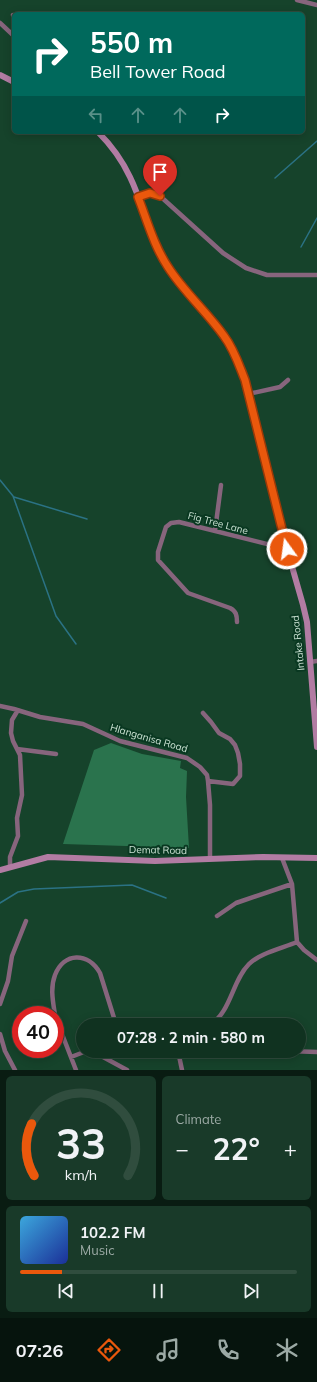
<!DOCTYPE html>
<meta charset="utf-8">
<style>
body{margin:0;font-family:Mulish,sans-serif;background:#193a29;color:#f1f3f6;height:100vh;display:flex;flex-direction:column;font-size:15px;white-space:nowrap}
*{box-sizing:border-box;margin:0}
p{font-size:13px;color:#9caaa5}
.icon{flex:none;width:22px;height:22px;fill:none;stroke:currentColor;stroke-width:2;stroke-linecap:round;stroke-linejoin:round}
.map{position:relative;height:1070px;overflow:hidden}
.details{display:flex;flex-direction:column;gap:6px;padding:6px;background:#091c12;flex:1}
.details>*{flex:none}
.hud{position:absolute;left:12px;top:12px;width:293px;height:122px;border-radius:6px;box-shadow:0 2px 10px #0003,0 0 0 1px #304d3e;background:#00695c;color:#fff;overflow:hidden}
.speed{position:absolute;left:12px;top:1006px;display:flex;gap:8px;font-size:20px;font-weight:700;text-align:center}
.speed>*{display:grid;place-content:center;width:52px;height:52px;border-radius:50%;background:#103220;box-shadow:0 2px 10px #0003,0 0 0 1px #304d3e;line-height:1}
.speed .limit{border:6px solid #d22;background:#fff;color:#111}
.pin{position:absolute;display:grid;place-items:center;width:34px;height:34px;color:#fff;margin:-41px -17px;border-radius:50% 50% 50% 0;rotate:-45deg;box-shadow:0 0 4px #0007}
.pin .icon{rotate:45deg}
.me{position:absolute;width:44px;margin:-22px;rotate:346deg;stroke-linejoin:round;filter:drop-shadow(0 0 3px #0008)}
.turn{display:flex;align-items:center;gap:14px;height:84px;padding:0 12px;font-size:18px}
.turn .icon{width:52px;height:52px;stroke-width:2.5}
.turn b{display:block;font-size:28px;line-height:34px}
.lanes{display:flex;align-items:center;height:38px;padding:0 12px;background:#0003;justify-content:center;gap:20px;direction:ltr}
.lanes .off{opacity:.35}
.big{font-size:30px;font-weight:700;line-height:1.1}
.details .widget{flex:1;display:flex;flex-direction:column;justify-content:center;gap:6px;min-width:0;padding:0 14px;border-radius:6px;background:#193a29}
.details .dial{align-items:center;gap:0}
.dial svg{height:104px;overflow:visible;fill:none;stroke:#304d3e;stroke-width:7;stroke-linecap:round;text-anchor:middle}
.dial text{fill:#f1f3f6;stroke:none}
.song{display:flex;align-items:center;gap:12px}
.cover{width:48px;height:48px;border-radius:6px;background:linear-gradient(135deg,hsl(200 70% 55%),hsl(230 70% 35%))}
.played{height:4px;border-radius:2px;background:linear-gradient(90deg,#ea580c 15%,#304d3e 15%)}
.keys{display:flex;justify-content:space-around;direction:ltr}
.heat{display:flex;justify-content:space-between;align-items:center;font-size:22px;direction:ltr}
.details .tiles{flex:1;display:grid;gap:6px;grid-template-columns:1fr 1fr}
.widget:last-child{grid-column:span 2}
.trip{position:absolute;left:76px;top:1018px;width:230px;height:40px;border-radius:20px;background:#103220;box-shadow:0 2px 10px #0003,0 0 0 1px #304d3e;font-weight:700;line-height:40px;text-align:center}
.dock{display:flex;height:64px;justify-content:space-around;align-items:center;background:#06140d;color:#9caaa5}
.dock .icon{width:28px;height:28px}
.dock .current{color:#ea580c}
.dock b{font-size:18px;color:#f1f3f6}
.map>svg:first-child{display:block}
.green{fill:#2a734d}
.lines{fill:none;stroke-linecap:round;stroke-linejoin:round}
.stream{stroke:#2b7284;stroke-width:1.5}
.street{stroke:#87657d;stroke-width:4.5}
.secondary{stroke:#b27ca3;stroke-width:6}
.route-casing{stroke:#983908;stroke-width:10}
.route{stroke:#ea580c;stroke-width:7}
.labels{text-anchor:middle;dominant-baseline:central;stroke-width:4;stroke-linejoin:round;paint-order:stroke}
.street-label{font-size:10px;fill:#cae1d2;stroke:#093821}
</style>
<div class="map">
<svg width="317" height="1070" viewBox="0 0 317 1070">
<rect width="100%" height="100%" fill="#16432b"/>
<!-- green -->
<path class="green" d="M 111,743 L 142,754 L 181,761 L 180,768 L 187,771 L 186,797 L 189,848 L 63,844 L 94,750 Z"/>
<g class="lines">
<!-- stream -->
<path class="stream" d="M 275,178 L 317,141
M 301,247 L 317,218
M 0,480 L 13,496 L 56,616 L 76,644
M 14,497 L 87,519
M 0,903 L 18,892 L 34,889 L 132,885 L 166,898"/>
<!-- street -->
<path class="street" d="M 297,0 L 317,5
M 13,15 L 14,17
M 0,23 L 14,36
M 138,197 L 150,193 L 160,196 L 223,253 L 246,268 L 267,275 L 317,275
M 248,394 L 280,387 L 288,380
M 215,531 L 221,485
M 237,622 C 237,615 236,611 230,608 L 188,593 L 158,560 L 158,552 L 166,527 L 171,523 L 179,522 L 287,549
M 310,662 L 317,661
M 0,706 L 14,709 L 40,717 L 83,724 L 120,741 L 187,758 L 200,767 L 207,775 L 208,781 L 210,805 L 210,859
M 203,713 L 211,722 L 219,733 L 230,739 L 235,745 L 238,753 L 240,764 L 240,776 L 233,784 L 208,781
M 17,749 L 56,754
M 282,858 L 292,884 L 297,942 L 304,950 L 317,960
M 10,867 L 10,857 L 18,836 L 17,818 L 22,795 L 20,755 L 13,741 L 11,733 L 12,720 L 18,710
M 217,916 L 236,903 L 292,884
M 0,1004 L 8,981 L 12,956 L 26,921
M 55,1015 C 53,1002 50,988 55,975 C 64,952 88,952 100,973 L 115,1021 L 120,1025
M 55,1016 L 76,1070
M 210,1025 C 231,1012 232,981 249,964 C 260,953 283,948 297,942
M 0,1034 L 5,1051 L 15,1070
M 178,1051 L 182,1070
M 288,1051 L 317,1052
M 71,1057 L 84,1052 L 92,1051 L 127,1070"/>
<!-- secondary -->
<path class="secondary" d="M 0,75 L 14,82
M 98,132 C 111,145 122,160 130,177 C 144,206 150,239 168,267 C 184,292 207,312 224,336 C 233,349 239,365 245,380 L 287,549 L 303,605 L 307,622 L 317,747
M 0,870 L 48,857 L 155,861 L 263,857 L 317,858"/>
</g>
<g class="lines">
<defs>
<path id="route" d="M 160,196 L 150,193 L 138,197 C 147,220 154,246 168,267 C 184,292 207,312 224,336 C 234,349 239,365 245,380 L 287,549"/>
</defs>
<!-- route casing -->
<use href="#route" class="route-casing"/>
<!-- route -->
<use href="#route" class="route"/>
</g>
<g class="labels">
<!-- street labels -->
<g class="street-label">
<text transform="translate(218 523) rotate(15)">Fig Tree Lane</text>
<text transform="translate(298 643) rotate(-96)">Intake Road</text>
<text transform="translate(149 738) rotate(16)">Hlanganisa Road</text>
<text transform="translate(158 850) rotate(1)">Demat Road</text>
</g>
</g>
</svg>
<div class="speed"><div class="limit">40</div></div>
<div class="pin" style="left:160px;top:196px;background:#d93025"><svg class="icon" aria-label="arrive" viewBox="0 0 24 24"><path d="M6 21V4h12l-3 4 3 4H6"/></svg></div>
<svg class="me" style="left:287px;top:549px" viewBox="-20 -20 40 40"><circle r="17" fill="#ea580c" stroke="#fff" stroke-width="3"/><path d="M0-11L8 9 0 5-8 9z" fill="#fff"/></svg>
<div class="trip">07:28 · 2 min · 580 m</div>
<div class="hud">
<div class="turn"><svg class="icon" aria-label="right" viewBox="0 0 24 24"><path d="M7 20v-9h11M14 6l5 5-5 5"/></svg><div><b>550 m</b>Bell Tower Road</div></div>
<div class="lanes"><svg class="icon off" aria-label="left" viewBox="0 0 24 24"><path d="M17 20v-9H6M10 6l-5 5 5 5"/></svg><svg class="icon off" aria-label="ahead" viewBox="0 0 24 24"><path d="M12 20V5M6 11l6-6 6 6"/></svg><svg class="icon off" aria-label="ahead" viewBox="0 0 24 24"><path d="M12 20V5M6 11l6-6 6 6"/></svg><svg class="icon" aria-label="right" viewBox="0 0 24 24"><path d="M7 20v-9h11M14 6l5 5-5 5"/></svg></div>
</div>
</div>
<section class="details">
<div class="tiles">
<div class="widget dial"><svg viewBox="0 0 100 80">
<path d="M14 69A42 42 0 1 1 86 69"/>
<path d="M14 69A42 42 0 0 1 12 29" stroke="#ea580c"/>
<text x="50" y="56" font-size="32" font-weight="700">33</text>
<text x="50" y="72" font-size="11">km/h</text>
</svg></div>
<div class="widget"><p>Climate</p>
<div class="heat"><a>−</a><b class="big">22°</b><a>+</a></div>
</div>
<div class="widget">
<div class="song"><i class="cover"></i><div><b>102.2 FM</b><p>Music</p></div></div>
<div class="played"></div>
<div class="keys"><svg class="icon" aria-label="previous" viewBox="0 0 24 24"><path d="M18 5L8 12l10 7zM5 5v14"/></svg><svg class="icon" aria-label="pause" viewBox="0 0 24 24"><path d="M8 5v14M16 5v14"/></svg><svg class="icon" aria-label="next" viewBox="0 0 24 24"><path d="M6 5l10 7-10 7zM19 5v14"/></svg></div>
</div>
</div>
</section>
<nav class="dock">
<b>07:26</b>
<svg class="icon current" aria-label="directions" viewBox="0 0 24 24"><path d="M12 3l9 9-9 9-9-9zM9 14v-3h6M13 9l2 2-2 2"/></svg>
<svg class="icon" aria-label="music" viewBox="0 0 24 24"><path d="M9 18V5l10-2v13"/><circle cx="6" cy="18" r="3"/><circle cx="16" cy="16" r="3"/></svg>
<svg class="icon" aria-label="phone" viewBox="0 0 24 24"><path d="M5 4h4l2 5-3 2q2 4 5 5l2-3 5 2v4C11 20 4 13 5 4z"/></svg>
<svg class="icon" aria-label="climate" viewBox="0 0 24 24"><path d="M12 3v18M4 7l16 10M4 17L20 7"/></svg>
</nav>
